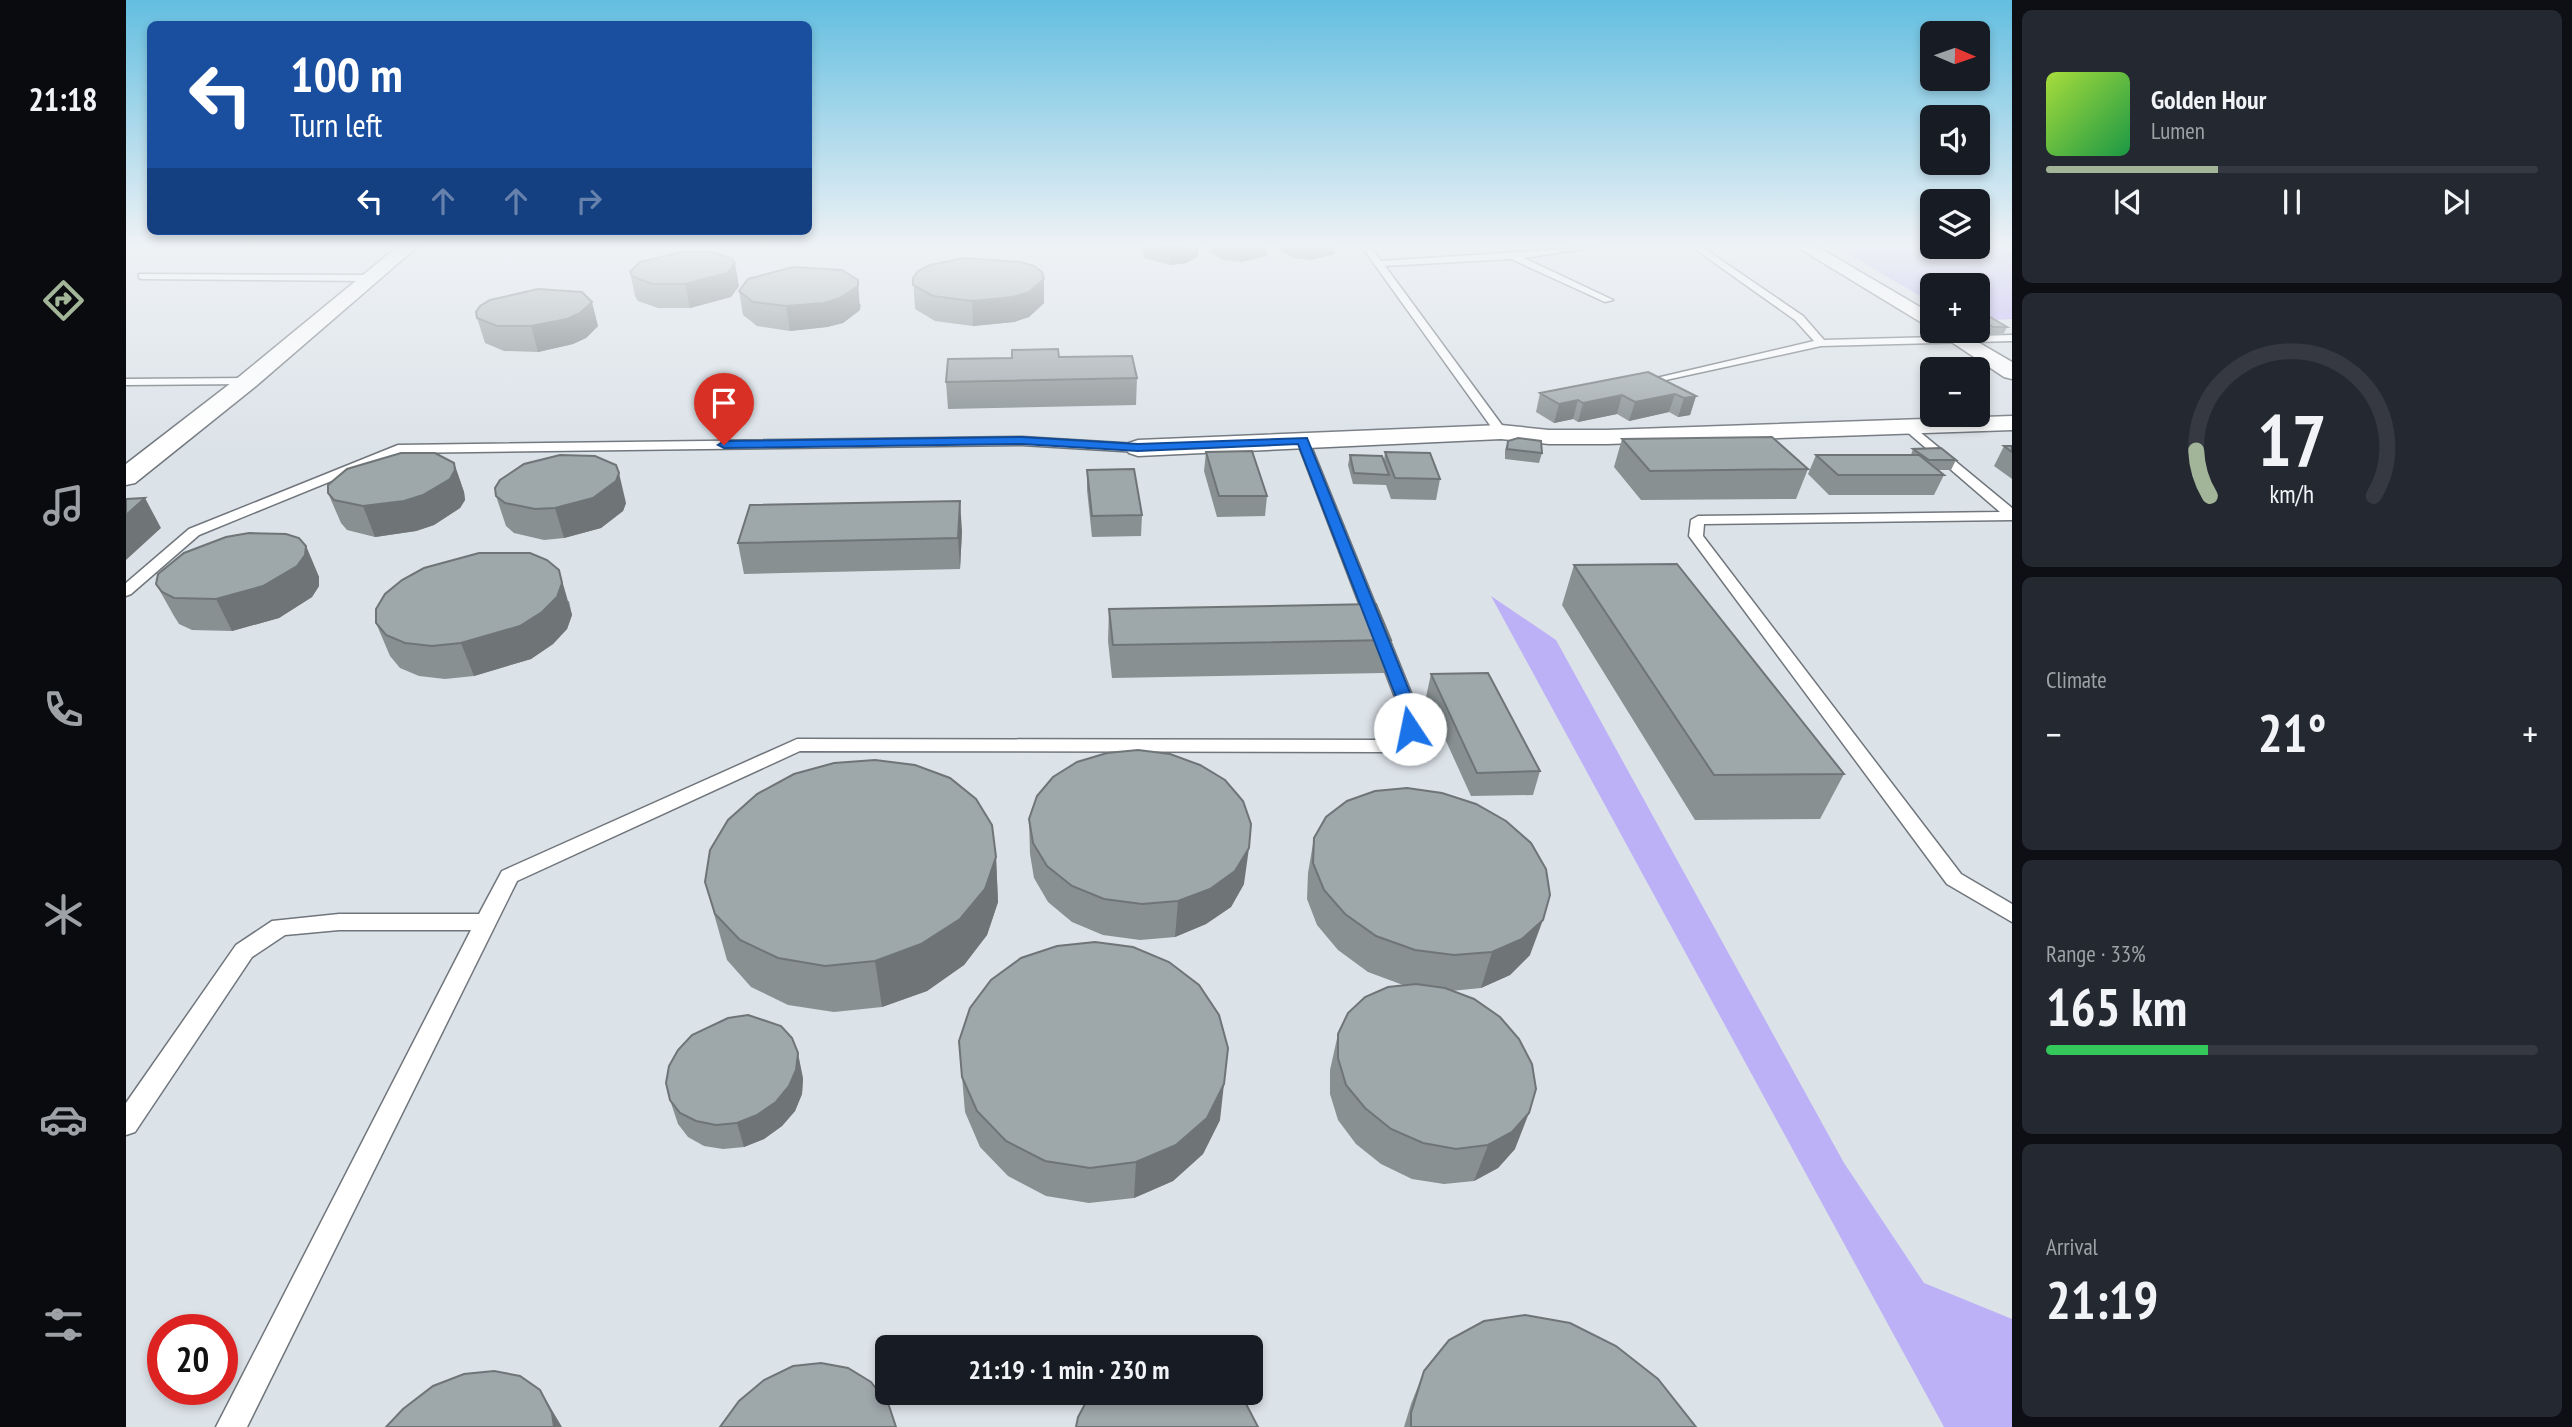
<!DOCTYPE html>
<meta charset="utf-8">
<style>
body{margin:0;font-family:"PT Sans Narrow",sans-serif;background:#242831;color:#f1f3f6;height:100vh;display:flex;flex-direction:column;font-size:26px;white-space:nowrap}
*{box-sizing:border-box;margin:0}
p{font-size:23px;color:#9ea1a6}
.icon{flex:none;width:38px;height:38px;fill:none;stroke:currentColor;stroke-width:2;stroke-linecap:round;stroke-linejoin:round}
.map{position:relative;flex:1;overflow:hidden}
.side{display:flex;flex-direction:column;gap:10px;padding:10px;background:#0d0f14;width:560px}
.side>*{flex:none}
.hud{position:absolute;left:21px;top:21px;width:665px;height:214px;border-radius:10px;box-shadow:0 4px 10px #0003;background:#1a4fa0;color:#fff;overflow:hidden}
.needle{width:46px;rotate:92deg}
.tools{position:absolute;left:1794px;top:21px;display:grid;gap:14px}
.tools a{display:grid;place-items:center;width:70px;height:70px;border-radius:10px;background:#171b24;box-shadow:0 4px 10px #0003;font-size:35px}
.speed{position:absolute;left:21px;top:1314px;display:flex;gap:14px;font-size:35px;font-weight:700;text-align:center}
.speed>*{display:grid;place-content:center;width:91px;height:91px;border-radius:50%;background:#171b24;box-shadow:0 4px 10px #0003;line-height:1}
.speed .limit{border:10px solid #d22;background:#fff;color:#111}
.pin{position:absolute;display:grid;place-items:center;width:60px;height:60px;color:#fff;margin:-72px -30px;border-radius:50% 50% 50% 0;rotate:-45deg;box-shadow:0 0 7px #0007}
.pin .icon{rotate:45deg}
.me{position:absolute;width:77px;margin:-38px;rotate:349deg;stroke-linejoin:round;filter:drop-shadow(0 0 5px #0008)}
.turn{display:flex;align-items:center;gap:24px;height:147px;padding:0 28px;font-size:32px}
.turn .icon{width:91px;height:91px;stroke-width:2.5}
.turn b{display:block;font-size:49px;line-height:60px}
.lanes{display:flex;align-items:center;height:66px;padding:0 28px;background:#0003;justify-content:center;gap:35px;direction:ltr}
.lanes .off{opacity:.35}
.big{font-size:52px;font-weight:700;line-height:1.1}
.side .tile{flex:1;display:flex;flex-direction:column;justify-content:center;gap:10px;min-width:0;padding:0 24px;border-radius:10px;background:#242831}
.side .dial{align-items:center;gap:0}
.dial svg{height:182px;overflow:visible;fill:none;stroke:#363941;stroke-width:7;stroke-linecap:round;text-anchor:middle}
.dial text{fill:#f1f3f6;stroke:none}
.song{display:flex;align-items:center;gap:21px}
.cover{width:84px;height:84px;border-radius:10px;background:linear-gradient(135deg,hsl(80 70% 55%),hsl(140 70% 35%))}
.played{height:7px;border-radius:4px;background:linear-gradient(90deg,#a2b598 35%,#363941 35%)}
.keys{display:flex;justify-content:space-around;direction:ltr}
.heat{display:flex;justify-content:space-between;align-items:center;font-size:38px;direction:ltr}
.charge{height:10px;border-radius:5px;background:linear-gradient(90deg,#34c759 33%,#363941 0)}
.trip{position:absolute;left:749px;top:1335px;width:388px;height:70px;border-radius:10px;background:#171b24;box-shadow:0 4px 10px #0003;font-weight:700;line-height:70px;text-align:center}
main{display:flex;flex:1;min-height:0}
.tabs{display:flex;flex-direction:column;width:126px;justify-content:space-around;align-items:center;background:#090b0e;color:#9ea1a6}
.tabs .icon{width:49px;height:49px}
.tabs .current{color:#a2b598}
.tabs b{font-size:32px;color:#f1f3f6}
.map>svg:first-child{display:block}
.green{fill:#bcb1f7}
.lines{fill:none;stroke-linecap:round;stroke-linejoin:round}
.lane-casing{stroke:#70767c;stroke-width:3}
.street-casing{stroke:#70767c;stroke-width:3}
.lane{fill:#fff;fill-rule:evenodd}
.street{fill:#fff;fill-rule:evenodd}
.wall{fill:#889092}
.shaded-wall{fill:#6f7577}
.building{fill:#9ea7aa;stroke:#6f7577;stroke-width:2}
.route{fill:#1a73e8;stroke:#114b97;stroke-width:2}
</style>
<main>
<nav class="tabs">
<b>21:18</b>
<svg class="icon current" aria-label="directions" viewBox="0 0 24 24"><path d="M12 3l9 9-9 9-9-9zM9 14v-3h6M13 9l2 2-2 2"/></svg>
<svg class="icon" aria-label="music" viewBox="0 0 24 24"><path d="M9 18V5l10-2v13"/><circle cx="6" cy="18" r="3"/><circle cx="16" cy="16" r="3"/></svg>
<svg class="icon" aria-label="phone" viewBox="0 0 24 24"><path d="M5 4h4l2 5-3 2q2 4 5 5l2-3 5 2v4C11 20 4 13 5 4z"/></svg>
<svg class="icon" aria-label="climate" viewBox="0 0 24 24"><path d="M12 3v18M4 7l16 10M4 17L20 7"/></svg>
<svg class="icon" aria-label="car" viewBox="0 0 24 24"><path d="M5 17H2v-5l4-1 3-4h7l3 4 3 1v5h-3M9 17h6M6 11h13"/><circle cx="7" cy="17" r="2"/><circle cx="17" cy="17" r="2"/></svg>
<svg class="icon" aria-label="filters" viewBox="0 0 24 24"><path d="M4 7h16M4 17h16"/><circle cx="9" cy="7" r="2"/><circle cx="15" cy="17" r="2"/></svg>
</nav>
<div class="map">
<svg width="1886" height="1427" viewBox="0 0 1886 1427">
<rect width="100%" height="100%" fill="#dbe2e8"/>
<!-- green -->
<path class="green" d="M 1710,247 L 1886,247 L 1886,319 L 1852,321 L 1852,285 L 1806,285 L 1806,303 Z
M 1365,596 L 1430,640 L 1718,1163 L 1798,1283 L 1886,1319 L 1886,1427 L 1818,1427 Z"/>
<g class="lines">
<defs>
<path id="lane" d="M 1236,247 L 1244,247 L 1255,261 L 1469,247 L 1398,258 L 1487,300 L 1479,302 L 1385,259 L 1259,266 L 1381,432 L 1375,436 L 1371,435 Z
M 1566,247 L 1576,247 L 1677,316 L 1698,340 L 1886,335 L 1886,341 L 1695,346 L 1526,383 L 1526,379 L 1688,341 L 1669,320 Z
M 13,274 L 244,275 L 249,278 L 244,281 L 16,279 L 13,278 Z
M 0,379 L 122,378 L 128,381 L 122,384 L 0,385 Z
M 1783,423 L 1886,508 L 1886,520 L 1578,524 L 1577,536 L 1835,874 L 1886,904 L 1886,922 L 1821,884 L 1563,536 L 1565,520 L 1572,516 L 1874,512 L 1779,430 L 1779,424 Z
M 896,437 L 1012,444 L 1018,448 L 1012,452 L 896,445 L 274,453 L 73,535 L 5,594 L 0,596 L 0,583 L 63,529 L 272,445 Z
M 1177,437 L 1183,441 L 1290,705 L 1293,729 L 1290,733 L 1260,752 L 674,751 L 391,881 L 121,1427 L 90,1427 L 345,930 L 213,930 L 159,935 L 126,957 L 9,1132 L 0,1135 L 0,1103 L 110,945 L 146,921 L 213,914 L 353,914 L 376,871 L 671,739 L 1256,740 L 1275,727 L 1272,705 L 1171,441 Z"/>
<path id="street" d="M 271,247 L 291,247 L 130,386 L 9,483 L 0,485 L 0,464 L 114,376 Z
M 1671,247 L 1692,247 L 1806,314 L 1806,329 Z
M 1809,331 L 1833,331 L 1886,362 L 1886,379 L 1878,377 Z
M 1886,416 L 1886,430 L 1481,444 L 1423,444 L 1375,439 L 1012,456 L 1003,453 L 999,448 L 1003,443 L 1012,440 L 1375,425 L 1423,430 L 1481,430 Z"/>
</defs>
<!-- lane casing -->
<use href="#lane" class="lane-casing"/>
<!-- street casing -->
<use href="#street" class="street-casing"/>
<!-- lane -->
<use href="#lane" class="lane"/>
<!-- street -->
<use href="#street" class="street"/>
</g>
<!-- wall -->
<path class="wall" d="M 1017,247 L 1072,247 L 1072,256 L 1061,263 L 1044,265 L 1017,258 Z
M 1085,247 L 1141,247 L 1140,256 L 1115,262 L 1097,260 L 1084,253 Z
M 1153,247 L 1209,247 L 1208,254 L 1184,260 L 1167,258 L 1153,250 Z
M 504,272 L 613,286 L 605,297 L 564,308 L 532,308 L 512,301 L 509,296 Z
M 787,278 L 918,279 L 918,303 L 903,317 L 888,322 L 847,326 L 809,321 L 789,309 Z
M 613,291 L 735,304 L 734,310 L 717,323 L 701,327 L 664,331 L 631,326 L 617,315 Z
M 1852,317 L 1881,327 L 1877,335 L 1863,335 L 1852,329 Z
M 351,318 L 472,326 L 460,338 L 447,344 L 412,352 L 378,351 L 359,343 Z
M 933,357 L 1011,378 L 1010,405 L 822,409 L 820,382 L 886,358 Z
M 1522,372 L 1570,396 L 1564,415 L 1552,417 L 1543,412 L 1503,421 L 1491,414 L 1452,422 L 1447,419 L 1428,423 L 1410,412 L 1414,393 Z
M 1496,439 L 1682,469 L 1670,499 L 1515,500 L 1488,467 Z
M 1382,441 L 1416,453 L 1413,463 L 1379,459 L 1379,450 Z
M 1878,446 L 1886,446 L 1886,479 L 1868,466 Z
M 1787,449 L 1830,460 L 1825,470 L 1811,470 L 1818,475 L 1808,495 L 1703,495 L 1682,474 L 1690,455 L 1785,455 Z
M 1080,452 L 1141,496 L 1139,516 L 1091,517 L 1078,471 Z
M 1259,452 L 1314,479 L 1310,500 L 1265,499 L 1260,485 L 1227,484 L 1222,465 L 1224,455 L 1258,461 Z
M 328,463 L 338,492 L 339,500 L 334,508 L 308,525 L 290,531 L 249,537 L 221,530 L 215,523 L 202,493 Z
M 961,470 L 1016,515 L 1015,536 L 966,537 L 961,490 Z
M 370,496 L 500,503 L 497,511 L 475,528 L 438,538 L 418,540 L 388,533 L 380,526 Z
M 836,531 L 834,569 L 618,574 L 612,543 Z
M 180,546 L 193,577 L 193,586 L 186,597 L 153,618 L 106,631 L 66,630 L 53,624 L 48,616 L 30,584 Z
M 1448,565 L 1718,774 L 1694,819 L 1569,820 L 1436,605 Z
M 443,601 L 446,615 L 441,629 L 427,644 L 405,659 L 348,676 L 319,679 L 293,676 L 274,668 L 264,656 L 250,623 Z
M 983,609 L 1265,640 L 1258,673 L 986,678 L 982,641 Z
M 1305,674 L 1414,771 L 1407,795 L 1345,796 L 1300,697 Z
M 903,819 L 1118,884 L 1105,907 L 1080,924 L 1049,937 L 1014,940 L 977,935 L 946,922 L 922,902 L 908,878 L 904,854 Z
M 1188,838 L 1404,955 L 1384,975 L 1355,988 L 1325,991 L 1389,1149 L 1372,1168 L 1348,1181 L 1318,1184 L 1286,1179 L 1255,1164 L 1230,1144 L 1212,1120 L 1204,1094 L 1204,1070 L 1212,1034 L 1277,985 L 1242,972 L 1212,950 L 1191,925 L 1181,899 L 1182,873 Z
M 870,857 L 872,902 L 861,935 L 838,965 L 801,991 L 756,1007 L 708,1012 L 662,1005 L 625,987 L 601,960 L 579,882 Z
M 833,1041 L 1094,1120 L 1077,1154 L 1047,1181 L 1008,1198 L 963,1203 L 920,1196 L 882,1176 L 854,1147 L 839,1112 Z
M 677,1078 L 676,1094 L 669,1111 L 656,1126 L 638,1139 L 618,1147 L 597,1149 L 578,1146 L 562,1137 L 552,1124 L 544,1100 Z
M 1298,1371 L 1570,1427 L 1278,1427 L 1285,1404 Z"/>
<!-- shaded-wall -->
<path class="shaded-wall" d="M 1064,247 L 1072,247 L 1072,256 L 1061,263 L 1044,265 L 1045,249 Z
M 1116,247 L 1141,247 L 1140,256 L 1115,262 Z
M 1186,247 L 1209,247 L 1208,254 L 1184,260 Z
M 609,263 L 613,286 L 605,297 L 564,308 L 559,284 Z
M 918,279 L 918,303 L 903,317 L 888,322 L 847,326 L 846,301 Z
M 732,280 L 734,310 L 717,323 L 701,327 L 664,331 L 660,306 Z
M 466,302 L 472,326 L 460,338 L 447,344 L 412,352 L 405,326 Z
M 1549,394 L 1543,412 L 1503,421 L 1509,402 Z
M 1496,395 L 1491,414 L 1452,422 L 1457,403 Z
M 1570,396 L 1564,415 L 1552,417 L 1558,398 Z
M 1452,400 L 1447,419 L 1428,423 L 1433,404 Z
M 328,463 L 338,492 L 339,500 L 334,508 L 308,525 L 290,531 L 249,537 L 237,506 Z
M 493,473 L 500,503 L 497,511 L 475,528 L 438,538 L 429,508 Z
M 19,498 L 35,528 L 0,560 L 0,515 Z
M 834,501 L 836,531 L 834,569 L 832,538 Z
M 180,546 L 193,577 L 193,586 L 186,597 L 153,618 L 106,631 L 90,599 Z
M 433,570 L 446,615 L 441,629 L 427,644 L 405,659 L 348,676 L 335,643 Z
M 1123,848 L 1118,884 L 1105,907 L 1080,924 L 1049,937 L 1052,901 Z
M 870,857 L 872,902 L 861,935 L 838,965 L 801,991 L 756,1007 L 749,961 Z
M 1417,920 L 1404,955 L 1384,975 L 1355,988 L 1366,952 Z
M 672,1053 L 677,1078 L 676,1094 L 669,1111 L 656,1126 L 638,1139 L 618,1147 L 611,1123 Z
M 1098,1084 L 1094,1120 L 1077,1154 L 1047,1181 L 1008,1198 L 1010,1162 Z
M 1403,1113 L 1389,1149 L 1372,1168 L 1348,1181 L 1362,1145 Z
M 414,1390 L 436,1427 L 428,1427 Z"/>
<!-- building -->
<path class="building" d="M 1034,247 L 1064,247 L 1045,249 Z
M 555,252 L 585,252 L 605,258 L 609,263 L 601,273 L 559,284 L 527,284 L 507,277 L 504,272 L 514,262 Z
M 838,258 L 894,262 L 908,266 L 916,272 L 918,279 L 903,292 L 887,297 L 846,301 L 807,296 L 787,285 L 787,278 L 792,271 L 804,265 Z
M 667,267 L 716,270 L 732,280 L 732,286 L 714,298 L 698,303 L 660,306 L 627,302 L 613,291 L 622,279 Z
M 412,289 L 456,292 L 466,302 L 454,313 L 441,319 L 405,326 L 371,326 L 351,318 L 350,312 L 354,306 L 364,300 Z
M 1852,317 L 1864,317 L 1881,327 L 1867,327 Z
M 932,349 L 933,357 L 1006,356 L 1011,378 L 820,382 L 822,359 L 886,358 L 886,350 Z
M 1522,372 L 1570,396 L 1558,398 L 1549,394 L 1509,402 L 1496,395 L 1457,403 L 1452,400 L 1433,404 L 1414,393 Z
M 1646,437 L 1682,469 L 1524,471 L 1496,439 Z
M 1392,438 L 1415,441 L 1416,453 L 1381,449 L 1382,441 Z
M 1878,446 L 1886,446 L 1886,452 Z
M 1815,448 L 1830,460 L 1803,460 L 1787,449 Z
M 1126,451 L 1141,496 L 1093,496 L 1080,452 Z
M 1259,452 L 1304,453 L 1314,479 L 1269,478 Z
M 275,453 L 309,453 L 328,463 L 329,470 L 324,479 L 297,495 L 278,501 L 237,506 L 208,500 L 202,493 L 202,485 L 221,469 Z
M 434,455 L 469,456 L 490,465 L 493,473 L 490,481 L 467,498 L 429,508 L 409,509 L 379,503 L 370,496 L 369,488 L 374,480 L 398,464 Z
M 1224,455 L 1256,456 L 1263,475 L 1228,473 Z
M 1690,455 L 1793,455 L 1818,475 L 1712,475 Z
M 1008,469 L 1016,515 L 966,516 L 961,470 Z
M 19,498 L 0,515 L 0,499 Z
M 834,501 L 832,538 L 612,543 L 624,505 Z
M 123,533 L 160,534 L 173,538 L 180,546 L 179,555 L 171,566 L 137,586 L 90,599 L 48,598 L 36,592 L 30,584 L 32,574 L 58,553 L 100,537 Z
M 353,553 L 404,553 L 421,560 L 433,570 L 436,583 L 431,597 L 416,612 L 394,626 L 335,643 L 306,646 L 279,643 L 260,635 L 250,623 L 250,609 L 259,594 L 276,580 L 298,568 Z
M 1551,564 L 1718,774 L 1588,775 L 1448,565 Z
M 1250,604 L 1265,640 L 987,645 L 983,609 Z
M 1362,673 L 1414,771 L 1351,773 L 1305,674 Z
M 1012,750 L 1044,754 L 1074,765 L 1099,780 L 1117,801 L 1125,824 L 1123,848 L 1109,871 L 1084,889 L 1052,901 L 1016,904 L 978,899 L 946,886 L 921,866 L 907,843 L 903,819 L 911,796 L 927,777 L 951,762 L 981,753 Z
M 749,760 L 789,765 L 824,778 L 850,799 L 866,825 L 870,857 L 859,889 L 834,919 L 795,944 L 749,961 L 699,966 L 652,958 L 614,940 L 589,914 L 579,882 L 584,850 L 602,820 L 631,794 L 668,774 L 708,763 Z
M 1281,788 L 1316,793 L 1350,804 L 1380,821 L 1405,843 L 1420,869 L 1424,895 L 1417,920 L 1396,939 L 1366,952 L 1328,955 L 1289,950 L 1250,936 L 1219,914 L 1198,890 L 1187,863 L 1188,838 L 1200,817 L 1221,801 L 1249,791 Z
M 969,942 L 1007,947 L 1043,962 L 1073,985 L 1093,1015 L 1102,1048 L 1098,1084 L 1081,1118 L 1050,1145 L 1010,1162 L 964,1168 L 919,1161 L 880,1141 L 851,1111 L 836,1077 L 833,1041 L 844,1008 L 865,980 L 895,958 L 931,946 Z
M 1290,984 L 1319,988 L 1348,999 L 1374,1017 L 1393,1039 L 1406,1064 L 1410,1089 L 1403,1113 L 1386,1132 L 1362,1145 L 1330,1149 L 1297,1143 L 1265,1129 L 1239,1108 L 1220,1085 L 1212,1058 L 1212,1034 L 1222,1013 L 1239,997 L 1262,987 Z
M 622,1015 L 655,1026 L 666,1038 L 672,1053 L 670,1070 L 663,1086 L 650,1102 L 631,1115 L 611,1123 L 590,1125 L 570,1121 L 554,1113 L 544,1100 L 540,1083 L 543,1066 L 552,1050 L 566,1035 L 602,1018 Z
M 1399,1315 L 1444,1323 L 1490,1346 L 1532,1379 L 1570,1427 L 1285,1427 L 1285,1413 L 1298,1371 L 1323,1340 L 1358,1321 Z
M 695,1363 L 722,1368 L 745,1382 L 763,1406 L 770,1427 L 594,1427 L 613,1401 L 638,1380 L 667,1366 Z
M 368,1371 L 394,1376 L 414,1390 L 426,1413 L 428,1427 L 260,1427 L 277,1409 L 307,1386 L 338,1374 Z
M 965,1393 L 1113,1393 L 1116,1396 L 1132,1427 L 950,1427 L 952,1417 Z"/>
<!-- sky -->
<linearGradient id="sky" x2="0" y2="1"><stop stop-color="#63bee0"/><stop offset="0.55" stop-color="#eff2f5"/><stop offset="1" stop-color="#eff2f5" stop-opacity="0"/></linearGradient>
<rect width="1886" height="447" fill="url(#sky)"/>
<!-- route -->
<path class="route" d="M 896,437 L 1012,444 L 1181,438 L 1289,705 L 1292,729 L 1290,732 L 1284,734 L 1276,729 L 1273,705 L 1172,444 L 1012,451 L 896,444 L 598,448 L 592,445 L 598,441 Z"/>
</svg>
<div class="tools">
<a><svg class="needle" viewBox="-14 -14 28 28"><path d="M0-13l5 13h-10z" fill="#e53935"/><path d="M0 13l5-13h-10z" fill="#9ea1a6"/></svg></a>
<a><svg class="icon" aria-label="sound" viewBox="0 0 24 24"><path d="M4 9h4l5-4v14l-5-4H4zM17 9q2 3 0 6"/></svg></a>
<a><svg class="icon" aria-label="layers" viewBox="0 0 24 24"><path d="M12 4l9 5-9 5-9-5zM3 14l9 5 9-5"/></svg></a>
<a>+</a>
<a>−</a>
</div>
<div class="speed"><div class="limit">20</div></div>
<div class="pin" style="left:598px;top:445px;background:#d93025"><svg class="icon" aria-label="arrive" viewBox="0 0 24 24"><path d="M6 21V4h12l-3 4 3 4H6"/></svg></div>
<svg class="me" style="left:1284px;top:729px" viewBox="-20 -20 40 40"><circle r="19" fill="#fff"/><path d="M0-13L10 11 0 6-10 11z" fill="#1a73e8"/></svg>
<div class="trip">21:19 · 1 min · 230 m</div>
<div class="hud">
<div class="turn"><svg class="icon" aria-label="left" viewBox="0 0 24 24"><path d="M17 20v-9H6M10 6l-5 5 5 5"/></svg><div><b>100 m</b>Turn left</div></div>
<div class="lanes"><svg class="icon" aria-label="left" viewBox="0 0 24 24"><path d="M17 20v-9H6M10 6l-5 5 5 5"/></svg><svg class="icon off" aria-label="ahead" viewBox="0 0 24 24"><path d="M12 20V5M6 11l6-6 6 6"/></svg><svg class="icon off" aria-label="ahead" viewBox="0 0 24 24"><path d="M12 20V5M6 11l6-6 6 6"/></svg><svg class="icon off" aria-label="right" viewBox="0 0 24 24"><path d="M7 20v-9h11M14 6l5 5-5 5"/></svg></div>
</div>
</div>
<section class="side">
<div class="tile">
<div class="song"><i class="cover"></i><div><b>Golden Hour</b><p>Lumen</p></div></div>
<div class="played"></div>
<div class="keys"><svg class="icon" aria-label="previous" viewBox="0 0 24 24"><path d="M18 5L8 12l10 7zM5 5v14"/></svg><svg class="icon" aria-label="pause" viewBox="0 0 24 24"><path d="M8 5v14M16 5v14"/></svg><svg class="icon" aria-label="next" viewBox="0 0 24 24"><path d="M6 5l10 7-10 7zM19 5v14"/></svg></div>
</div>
<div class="tile dial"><svg viewBox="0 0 100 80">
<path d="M14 69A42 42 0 1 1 86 69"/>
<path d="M14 69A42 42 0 0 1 8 49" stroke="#a2b598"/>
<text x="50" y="56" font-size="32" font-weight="700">17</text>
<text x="50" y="72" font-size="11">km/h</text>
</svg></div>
<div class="tile"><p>Climate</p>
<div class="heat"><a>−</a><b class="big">21°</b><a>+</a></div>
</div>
<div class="tile"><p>Range · 33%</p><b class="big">165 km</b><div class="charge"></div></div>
<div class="tile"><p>Arrival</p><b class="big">21:19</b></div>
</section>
</main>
